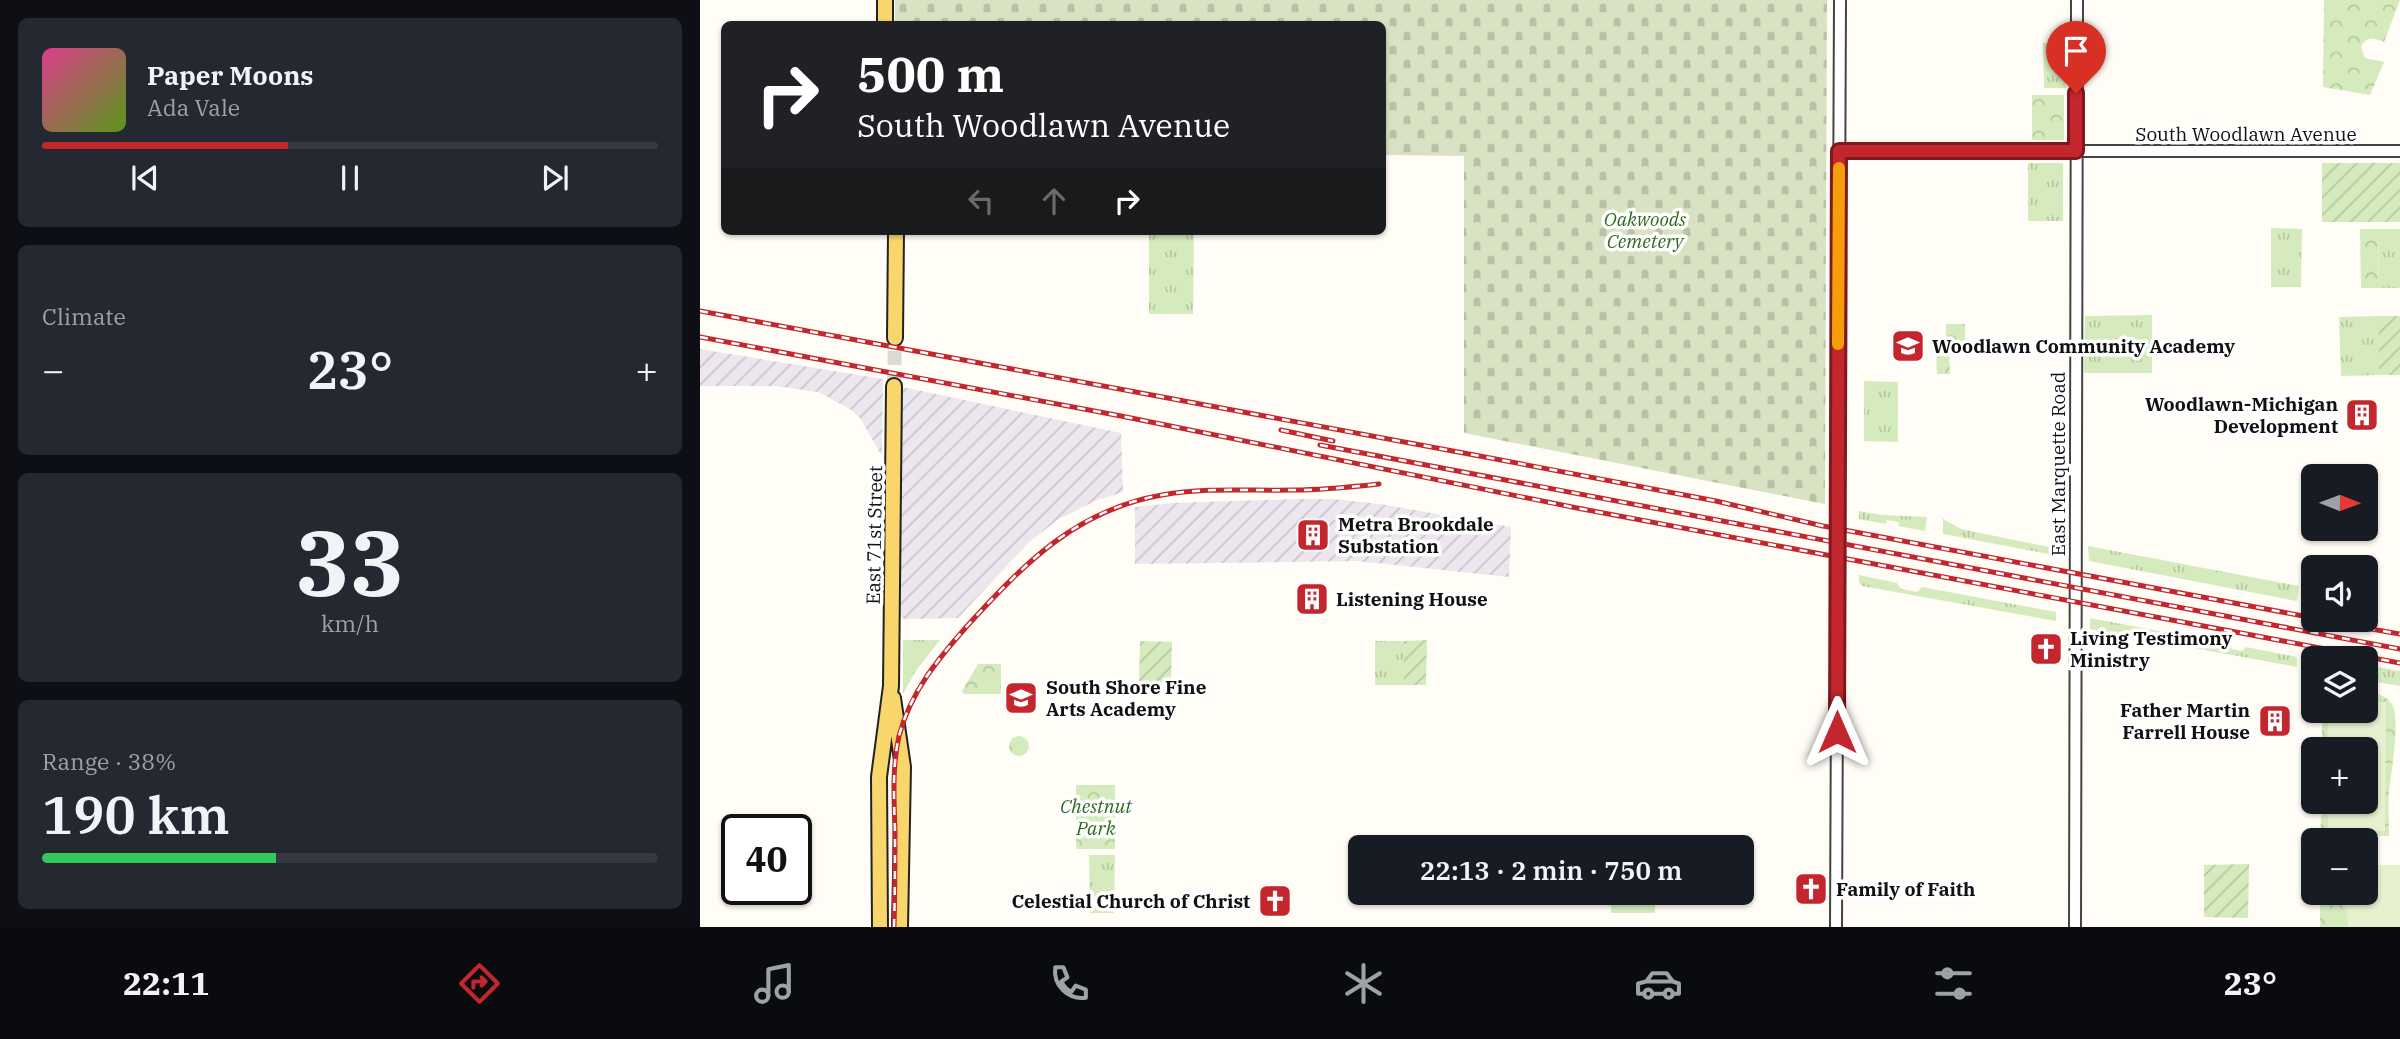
<!DOCTYPE html>
<meta charset="utf-8">
<style>
body{margin:0;font-family:"IBM Plex Serif",serif;background:#242831;color:#f1f3f6;height:100vh;display:flex;flex-direction:column;font-size:26px;white-space:nowrap}
*{box-sizing:border-box;margin:0}
p{font-size:23px;color:#9ea1a6}
.icon{flex:none;width:38px;height:38px;fill:none;stroke:currentColor;stroke-width:2;stroke-linecap:round;stroke-linejoin:round}
.map{position:relative;flex:1;overflow:hidden}
.sheet{display:flex;flex-direction:column;gap:18px;padding:18px;background:#0d0f14;width:700px}
.sheet>*{flex:none}
.top-card{position:absolute;left:21px;top:21px;width:665px;height:214px;border-radius:10px;box-shadow:0 2px 5px #0004;background:#202124;color:#fff;overflow:hidden}
.needle{width:46px;rotate:91deg}
.buttons{position:absolute;left:1601px;top:464px;display:grid;gap:14px}
.buttons a{display:grid;place-items:center;width:77px;height:77px;border-radius:10px;background:#171b24;box-shadow:0 2px 5px #0004;font-size:35px}
.speed{position:absolute;left:21px;top:814px;display:flex;gap:14px;font-size:35px;font-weight:700;text-align:center}
.speed>*{display:grid;place-content:center;width:91px;height:91px;border-radius:50%;background:#171b24;box-shadow:0 2px 5px #0004;line-height:1}
.speed .limit{border:4px solid #111;border-radius:10px;background:#fff;color:#111}
.pin{position:absolute;display:grid;place-items:center;width:60px;height:60px;color:#fff;margin:-72px -30px;border-radius:50% 50% 50% 0;rotate:-45deg;box-shadow:0 0 7px #0007}
.pin .icon{rotate:45deg}
.me{position:absolute;width:77px;margin:-38px;rotate:0deg;stroke-linejoin:round;filter:drop-shadow(0 0 5px #0008)}
.turn{display:flex;align-items:center;gap:24px;height:147px;padding:0 21px;font-size:32px}
.turn .icon{width:91px;height:91px;stroke-width:2.5}
.turn b{display:block;font-size:49px;line-height:60px}
.lanes{display:flex;align-items:center;height:66px;padding:0 21px;background:#0003;justify-content:center;gap:35px;direction:ltr}
.lanes .off{opacity:.35}
.big{font-size:52px;font-weight:600;line-height:1.1}
.sheet .card{flex:1;display:flex;flex-direction:column;justify-content:center;gap:10px;min-width:0;padding:0 24px;border-radius:10px;background:#242831}
.sheet .dial{align-items:center;gap:0}
.dial b{font-size:91px;line-height:1}
.song{display:flex;align-items:center;gap:21px}
.cover{width:84px;height:84px;border-radius:10px;background:linear-gradient(135deg,hsl(330 70% 55%),hsl(90 70% 35%))}
.played{height:7px;border-radius:4px;background:linear-gradient(90deg,#c4262e 40%,#363941 40%)}
.keys{display:flex;justify-content:space-around;direction:ltr}
.heat{display:flex;justify-content:space-between;align-items:center;font-size:38px;direction:ltr}
.charge{height:10px;border-radius:5px;background:linear-gradient(90deg,#34c759 38%,#363941 0)}
.trip{position:absolute;left:648px;top:835px;width:406px;height:70px;border-radius:10px;background:#171b24;box-shadow:0 2px 5px #0004;font-weight:600;line-height:70px;text-align:center}
.dock{display:flex;height:112px;justify-content:space-around;align-items:center;background:#090b0e;color:#9ea1a6}
.dock .icon{width:49px;height:49px}
.dock .selected{color:#c4262e}
.dock b{font-size:32px;color:#f1f3f6}
main{display:flex;flex:1;min-height:0}
.map>svg:first-child{display:block}
.industrial{fill:url(#industrial-furrows)}
.grass{fill:url(#grass-tufts)}
.cemetery{fill:url(#cemetery-stones)}
.park{fill:url(#park-crowns)}
.garden{fill:url(#garden-furrows)}
.pitch{fill:#e6f2cf}
.lines{fill:none;stroke-linecap:round;stroke-linejoin:round}
.major-tunnel{stroke:#dbdad3;stroke-width:14;stroke-dasharray:14 7;stroke-linecap:butt}
.minor-casing{stroke:#444;stroke-width:14}
.major-casing{stroke:#222;stroke-width:18}
.minor{stroke:#fff;stroke-width:10}
.major{stroke:#f9d66b;stroke-width:14}
.rail-casing{stroke:#c4262e;stroke-width:5}
.rail{stroke:#fff;stroke-width:2.5;stroke-dasharray:8;stroke-linecap:butt}
.route-casing{stroke:#7f191e;stroke-width:18}
.route{stroke:#c4262e;stroke-width:12}
.slow{stroke:#f59e0b;stroke-width:12}
.labels{text-anchor:middle;dominant-baseline:central;stroke-width:7;stroke-linejoin:round;paint-order:stroke}
.street-label{font-size:19px;fill:#111;stroke:#fff}
.park-label{font-size:19px;font-style:italic;fill:#2f6b1f;stroke:#fff}
.poi-label{font-size:19px;font-weight:bold;fill:#111;stroke:#fff;text-anchor:start}
</style>
<main>
<section class="sheet">
<div class="card">
<div class="song"><i class="cover"></i><div><b>Paper Moons</b><p>Ada Vale</p></div></div>
<div class="played"></div>
<div class="keys"><svg class="icon" aria-label="previous" viewBox="0 0 24 24"><path d="M18 5L8 12l10 7zM5 5v14"/></svg><svg class="icon" aria-label="pause" viewBox="0 0 24 24"><path d="M8 5v14M16 5v14"/></svg><svg class="icon" aria-label="next" viewBox="0 0 24 24"><path d="M6 5l10 7-10 7zM19 5v14"/></svg></div>
</div>
<div class="card"><p>Climate</p>
<div class="heat"><a>−</a><b class="big">23°</b><a>+</a></div>
</div>
<div class="card dial"><b>33</b><p>km/h</p></div>
<div class="card"><p>Range · 38%</p><b class="big">190 km</b><div class="charge"></div></div>
</section>
<div class="map">
<svg width="1700" height="927" viewBox="0 0 1700 927">
<defs>
<pattern id="industrial-furrows" width="10" height="10" patternUnits="userSpaceOnUse" patternTransform="scale(1.75)"><rect width="10" height="10" fill="#eee6ef"/><path d="M-1 1l2-2M0 10L10 0M9 11l2-2" fill="none" stroke="#cbc4cc"/></pattern>
<pattern id="grass-tufts" width="24" height="20" patternUnits="userSpaceOnUse" patternTransform="scale(1.75)"><rect width="24" height="20" fill="#d5ebbd"/><path d="M3 7l-1-3M5 7V3M7 7l1-3M15 17l-1-3M17 17v-4M19 17l1-3" fill="none" stroke="#b6c8a1"/></pattern>
<pattern id="cemetery-stones" width="16" height="16" patternUnits="userSpaceOnUse" patternTransform="scale(1.75)"><rect width="16" height="16" fill="#d9e3c4"/><path d="M2 7V4a2 2 0 0 1 4 0v3zM10 15v-3a2 2 0 0 1 4 0v3z" fill="#b9c2a7"/></pattern>
<pattern id="park-crowns" width="20" height="18" patternUnits="userSpaceOnUse" patternTransform="scale(1.75)"><rect width="20" height="18" fill="#d5ebbd"/><path d="M2 6a3 3 0 1 1 6 0M12 15a3 3 0 1 1 6 0" fill="none" stroke="#b6c8a1"/></pattern>
<pattern id="garden-furrows" width="10" height="10" patternUnits="userSpaceOnUse" patternTransform="scale(1.75)"><rect width="10" height="10" fill="#d5ebbd"/><path d="M-1 1l2-2M0 10L10 0M9 11l2-2" fill="none" stroke="#b6c8a1"/></pattern>
</defs>
<rect width="100%" height="100%" fill="#fffdf5"/>
<!-- industrial -->
<path class="industrial" d="M 0,349 L 183,379 L 182,456 L 160,418 L 150,409 L 118,392 L 76,386 L 0,386 Z
M 202,387 L 421,433 L 423,492 L 395,501 L 359,519 L 329,542 L 258,618 L 203,619 L 200,613 Z
M 599,499 L 632,499 L 680,504 L 811,527 L 809,577 L 657,561 L 435,564 L 435,507 L 474,503 Z"/>
<!-- grass -->
<path class="grass" d="M 1343,43 L 1366,43 L 1366,88 L 1344,88 Z
M 1328,163 L 1363,163 L 1363,221 L 1328,221 Z
M 1571,228 L 1602,229 L 1601,287 L 1571,287 Z
M 1678,229 L 1700,229 L 1700,288 L 1679,288 Z
M 449,231 L 494,231 L 493,314 L 449,314 Z
M 1452,315 L 1452,373 L 1384,373 L 1385,316 Z
M 1679,316 L 1679,375 L 1641,376 L 1639,317 Z
M 1164,381 L 1198,382 L 1198,442 L 1164,441 Z
M 1159,511 L 1182,515 L 1227,517 L 1225,531 L 1198,526 L 1199,522 L 1187,520 L 1186,524 L 1159,519 Z
M 1243,519 L 1261,529 L 1354,548 L 1354,555 L 1243,534 Z
M 1388,546 L 1599,586 L 1597,601 L 1389,561 Z
M 1159,575 L 1197,583 L 1201,589 L 1217,592 L 1222,587 L 1356,612 L 1356,621 L 1162,586 L 1159,583 Z
M 1390,618 L 1464,632 L 1467,636 L 1476,637 L 1480,635 L 1530,644 L 1532,649 L 1542,651 L 1546,647 L 1597,657 L 1597,667 L 1390,629 Z
M 203,640 L 240,640 L 215,672 L 203,694 Z
M 675,641 L 704,641 L 704,685 L 675,685 Z
M 1666,665 L 1700,671 L 1700,686 L 1666,680 Z
M 389,855 L 415,855 L 414,913 L 390,913 Z
M 911,893 L 955,893 L 955,913 L 911,913 Z"/>
<!-- cemetery -->
<path class="cemetery" d="M 195,0 L 1127,0 L 1125,504 L 764,433 L 764,156 L 683,155 L 682,24 L 195,24 Z"/>
<!-- park -->
<path class="park" d="M 1624,0 L 1700,0 L 1684,42 C 1674,38 1666,36 1661,47 L 1665,58 L 1684,62 L 1670,95 L 1623,87 Z
M 1332,95 L 1364,95 L 1364,140 L 1332,140 Z
M 1660,229 L 1678,229 L 1679,288 L 1661,288 Z
M 1246,324 L 1265,324 L 1265,343 L 1246,343 Z
M 1249,347 L 1250,374 L 1237,374 L 1236,348 Z
M 278,664 L 301,664 L 301,694 L 264,694 L 262,691 Z
M 1666,690 C 1676,693 1688,696 1693,706 C 1700,726 1691,771 1689,792 C 1688,807 1689,821 1689,836 L 1620,836 L 1622,802 L 1666,802 L 1666,749 L 1622,749 L 1622,711 L 1666,710 Z
M309 746a10 10 0 1 1 20 0a10 10 0 1 1-20 0Z
M 376,785 L 415,785 L 415,849 L 376,849 Z
M 1700,865 L 1700,927 L 1620,927 L 1620,893 L 1666,892 L 1666,866 Z"/>
<!-- garden -->
<path class="garden" d="M 1622,163 L 1700,163 L 1700,222 L 1622,222 Z
M 1679,316 L 1700,316 L 1700,375 L 1679,375 Z
M 727,640 L 726,685 L 704,685 L 704,641 Z
M 440,641 L 472,642 L 471,682 L 439,683 Z
M 1549,864 L 1548,918 L 1504,917 L 1504,865 Z"/>
<!-- pitch -->
<path class="pitch" d="M 1666,702 L 1686,702 L 1685,831 L 1628,831 L 1628,802 L 1666,802 L 1666,749 L 1628,749 L 1628,711 L 1666,710 Z
M 1700,865 L 1700,927 L 1648,927 L 1645,893 L 1666,892 L 1666,866 Z"/>
<g class="lines">
<!-- major-tunnel -->
<path class="major-tunnel" d="M 194,386 L 195,338"/>
<defs>
<path id="minor" d="M 1139,151 L 1700,151
M 1136,927 L 1140,0
M 1375,927 L 1377,0"/>
<path id="major" d="M 185,24 L 185,0
M 195,338 L 196,231
M 193,698 L 203,767 L 200,927
M 180,927 L 179,777 L 191,686 L 194,386"/>
</defs>
<!-- minor casing -->
<use href="#minor" class="minor-casing"/>
<!-- major casing -->
<use href="#major" class="major-casing"/>
<!-- minor -->
<use href="#minor" class="minor"/>
<!-- major -->
<use href="#major" class="major"/>
<defs>
<path id="rail" d="M 0,311 L 785,457 L 1016,501 L 1123,526 L 1614,618
M 0,337 L 421,416 L 877,508 L 1700,663
M 581,430 L 633,441
M 620,445 L 1700,649
M 1620,620 L 1700,634
M 194,927 C 195,895 195,863 195,831 C 194,800 192,767 199,736 C 211,691 238,659 268,625 C 325,563 376,510 462,495 C 505,487 550,491 594,490 C 623,490 651,487 679,484"/>
</defs>
<!-- rail casing -->
<use href="#rail" class="rail-casing"/>
<!-- rail -->
<use href="#rail" class="rail"/>
</g>
<g class="lines">
<defs>
<path id="route" d="M 1137,732 L 1139,151 L 1376,151 L 1376,93"/>
</defs>
<!-- route casing -->
<use href="#route" class="route-casing"/>
<!-- route -->
<use href="#route" class="route"/>
<!-- slow -->
<path class="slow" d="M 1138,344 L 1139,168"/>
</g>
<!-- icons -->
<defs>
<symbol id="school-square" viewBox="-11 -11 22 22"><rect x="-9" y="-9" width="18" height="18" rx="4" fill="#c4262e" stroke="#fff"/><path d="M0-5L7-2L0 1L-7-2ZM-4 1L0 2.5L4 1V4Q0 6-4 4Z" fill="#fff"/></symbol>
<symbol id="building-square" viewBox="-11 -11 22 22"><rect x="-9" y="-9" width="18" height="18" rx="4" fill="#c4262e" stroke="#fff"/><path d="M-4-6H4V6H1V3H-1V6H-4ZM-2.5-4.3h1.7v1.8h-1.7ZM.8-4.3h1.7v1.8H.8ZM-2.5-1h1.7V.8h-1.7ZM.8-1h1.7V.8H.8Z" fill="#fff"/></symbol>
<symbol id="church-square" viewBox="-11 -11 22 22"><rect x="-9" y="-9" width="18" height="18" rx="4" fill="#c4262e" stroke="#fff"/><path d="M-1.2-6h2.4v3.5h3.3v2.4h-3.3V6h-2.4V-.1h-3.3v-2.4h3.3Z" fill="#fff"/></symbol>
</defs>
<g fill-rule="evenodd">
<use href="#school-square" x="1189" y="327" width="38" height="38"/>
<use href="#building-square" x="1643" y="396" width="38" height="38"/>
<use href="#building-square" x="594" y="516" width="38" height="38"/>
<use href="#building-square" x="593" y="580" width="38" height="38"/>
<use href="#church-square" x="1327" y="630" width="38" height="38"/>
<use href="#school-square" x="302" y="679" width="38" height="38"/>
<use href="#building-square" x="1556" y="702" width="38" height="38"/>
<use href="#church-square" x="1092" y="870" width="38" height="38"/>
<use href="#church-square" x="556" y="882" width="38" height="38"/>
</g>
<g class="labels">
<!-- street labels -->
<g class="street-label">
<text x="1546" y="134">South Woodlawn Avenue</text>
<text transform="translate(1358 464) rotate(-90)">East Marquette Road</text>
<text transform="translate(174 535) rotate(-89)">East 71st Street</text>
</g>
<!-- park labels -->
<g class="park-label">
<text x="945" y="219">Oakwoods<tspan x="945" dy="22">Cemetery</tspan></text>
<text x="396" y="806">Chestnut<tspan x="396" dy="22">Park</tspan></text>
</g>
<!-- poi labels -->
<g class="poi-label">
<text x="1232" y="346">Woodlawn Community Academy</text>
<text x="1638" y="404" text-anchor="end">Woodlawn-Michigan<tspan x="1638" dy="22">Development</tspan></text>
<text x="638" y="524">Metra Brookdale<tspan x="638" dy="22">Substation</tspan></text>
<text x="636" y="599">Listening House</text>
<text x="1370" y="638">Living Testimony<tspan x="1370" dy="22">Ministry</tspan></text>
<text x="346" y="687">South Shore Fine<tspan x="346" dy="22">Arts Academy</tspan></text>
<text x="1550" y="710" text-anchor="end">Father Martin<tspan x="1550" dy="22">Farrell House</tspan></text>
<text x="1136" y="889">Family of Faith</text>
<text x="550" y="901" text-anchor="end">Celestial Church of Christ</text>
</g>
</g>
</svg>
<div class="buttons">
<a><svg class="needle" viewBox="-14 -14 28 28"><path d="M0-13l5 13h-10z" fill="#e53935"/><path d="M0 13l5-13h-10z" fill="#9ea1a6"/></svg></a>
<a><svg class="icon" aria-label="sound" viewBox="0 0 24 24"><path d="M4 9h4l5-4v14l-5-4H4zM17 9q2 3 0 6"/></svg></a>
<a><svg class="icon" aria-label="layers" viewBox="0 0 24 24"><path d="M12 4l9 5-9 5-9-5zM3 14l9 5 9-5"/></svg></a>
<a>+</a>
<a>−</a>
</div>
<div class="speed"><div class="limit">40</div></div>
<div class="pin" style="left:1376px;top:93px;background:#d93025"><svg class="icon" aria-label="arrive" viewBox="0 0 24 24"><path d="M6 21V4h12l-3 4 3 4H6"/></svg></div>
<svg class="me" style="left:1137px;top:732px" viewBox="-20 -20 40 40"><path d="M0-17L14 15 0 8-14 15z" fill="#c4262e" stroke="#fff" stroke-width="4"/></svg>
<div class="trip">22:13 · 2 min · 750 m</div>
<div class="top-card">
<div class="turn"><svg class="icon" aria-label="right" viewBox="0 0 24 24"><path d="M7 20v-9h11M14 6l5 5-5 5"/></svg><div><b>500 m</b>South Woodlawn Avenue</div></div>
<div class="lanes"><svg class="icon off" aria-label="left" viewBox="0 0 24 24"><path d="M17 20v-9H6M10 6l-5 5 5 5"/></svg><svg class="icon off" aria-label="ahead" viewBox="0 0 24 24"><path d="M12 20V5M6 11l6-6 6 6"/></svg><svg class="icon" aria-label="right" viewBox="0 0 24 24"><path d="M7 20v-9h11M14 6l5 5-5 5"/></svg></div>
</div>
</div>
</main>
<nav class="dock">
<b>22:11</b>
<svg class="icon selected" aria-label="directions" viewBox="0 0 24 24"><path d="M12 3l9 9-9 9-9-9zM9 14v-3h6M13 9l2 2-2 2"/></svg>
<svg class="icon" aria-label="music" viewBox="0 0 24 24"><path d="M9 18V5l10-2v13"/><circle cx="6" cy="18" r="3"/><circle cx="16" cy="16" r="3"/></svg>
<svg class="icon" aria-label="phone" viewBox="0 0 24 24"><path d="M5 4h4l2 5-3 2q2 4 5 5l2-3 5 2v4C11 20 4 13 5 4z"/></svg>
<svg class="icon" aria-label="climate" viewBox="0 0 24 24"><path d="M12 3v18M4 7l16 10M4 17L20 7"/></svg>
<svg class="icon" aria-label="car" viewBox="0 0 24 24"><path d="M5 17H2v-5l4-1 3-4h7l3 4 3 1v5h-3M9 17h6M6 11h13"/><circle cx="7" cy="17" r="2"/><circle cx="17" cy="17" r="2"/></svg>
<svg class="icon" aria-label="filters" viewBox="0 0 24 24"><path d="M4 7h16M4 17h16"/><circle cx="9" cy="7" r="2"/><circle cx="15" cy="17" r="2"/></svg>
<b>23°</b>
</nav>
